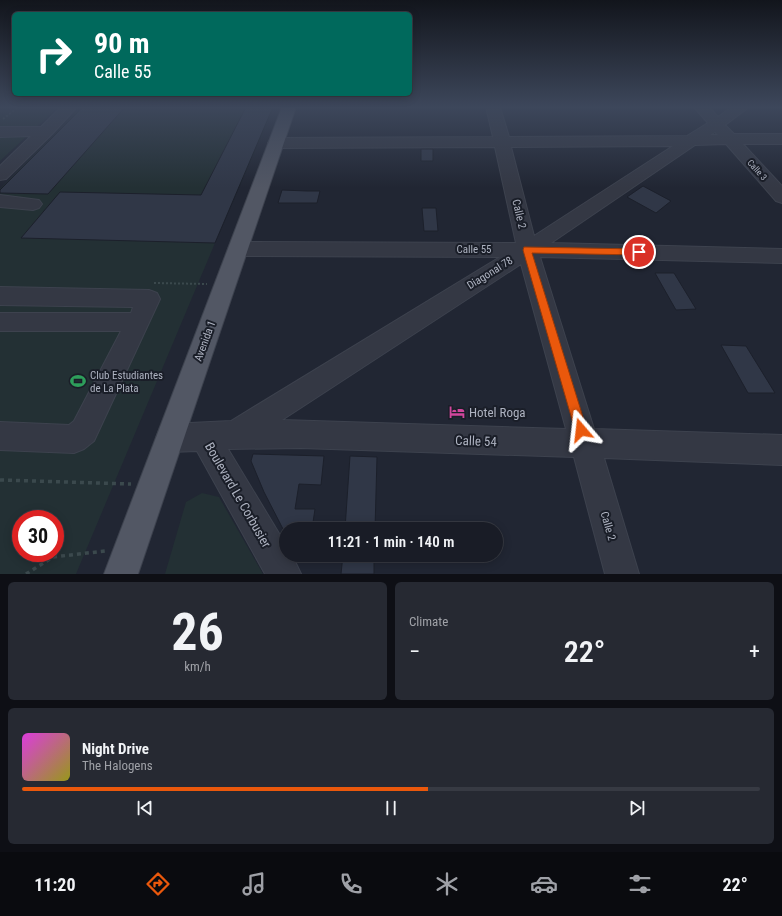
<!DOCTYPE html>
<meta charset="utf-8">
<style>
body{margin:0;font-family:"Roboto Condensed",sans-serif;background:#262932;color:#f1f3f6;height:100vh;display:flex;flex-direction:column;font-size:15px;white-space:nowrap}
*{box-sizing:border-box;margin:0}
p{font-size:13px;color:#9fa1a7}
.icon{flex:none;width:22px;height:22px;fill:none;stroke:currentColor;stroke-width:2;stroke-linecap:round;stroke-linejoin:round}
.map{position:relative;height:574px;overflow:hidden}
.details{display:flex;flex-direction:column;gap:8px;padding:8px;background:#0e0f15;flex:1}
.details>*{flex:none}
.guide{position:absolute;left:12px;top:12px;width:400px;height:84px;border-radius:6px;box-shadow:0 2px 10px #0003,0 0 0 1px #373a43;background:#00695c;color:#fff;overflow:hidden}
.speed{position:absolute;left:12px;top:510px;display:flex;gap:8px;font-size:20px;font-weight:700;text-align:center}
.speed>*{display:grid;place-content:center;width:52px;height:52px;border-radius:50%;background:#191c26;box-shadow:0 2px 10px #0003,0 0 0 1px #373a43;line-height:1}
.speed .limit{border:6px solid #d22;background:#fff;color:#111}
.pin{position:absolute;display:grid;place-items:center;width:34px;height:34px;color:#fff;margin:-17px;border:2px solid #fff;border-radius:50%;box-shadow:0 1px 4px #0007}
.me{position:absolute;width:44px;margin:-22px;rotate:343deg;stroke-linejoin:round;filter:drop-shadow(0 0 3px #0008)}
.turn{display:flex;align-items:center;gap:14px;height:84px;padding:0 16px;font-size:18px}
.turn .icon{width:52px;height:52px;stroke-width:2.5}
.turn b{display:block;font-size:28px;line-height:34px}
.big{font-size:30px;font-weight:600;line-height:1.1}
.details .widget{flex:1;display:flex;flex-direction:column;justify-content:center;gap:6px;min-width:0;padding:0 14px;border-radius:6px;background:#262932}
.details .dial{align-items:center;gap:0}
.dial b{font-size:52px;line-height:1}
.song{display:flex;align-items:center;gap:12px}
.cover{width:48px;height:48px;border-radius:6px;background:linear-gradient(135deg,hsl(300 70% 55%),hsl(60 70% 35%))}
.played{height:4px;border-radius:2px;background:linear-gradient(90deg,#ea580c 55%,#373a43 55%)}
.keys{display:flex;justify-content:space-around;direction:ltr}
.heat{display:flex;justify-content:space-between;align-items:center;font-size:22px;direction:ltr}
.details .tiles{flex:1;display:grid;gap:8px;grid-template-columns:1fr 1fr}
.widget:last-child{grid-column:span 2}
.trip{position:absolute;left:279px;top:522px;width:224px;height:40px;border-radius:20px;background:#191c26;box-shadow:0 2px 10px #0003,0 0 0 1px #373a43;font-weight:600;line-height:40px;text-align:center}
.tab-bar{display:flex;height:64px;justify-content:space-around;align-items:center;background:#0a0b0f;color:#9fa1a7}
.tab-bar .icon{width:28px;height:28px}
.tab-bar .current{color:#ea580c}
.tab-bar b{font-size:18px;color:#f1f3f6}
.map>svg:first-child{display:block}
.green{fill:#233034;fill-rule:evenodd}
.building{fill:#303747;stroke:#1c202b}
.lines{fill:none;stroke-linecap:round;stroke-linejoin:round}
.minor-casing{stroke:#3d424e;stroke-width:2}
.major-casing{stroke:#3d424e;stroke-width:2}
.path-far1{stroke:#3b494d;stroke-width:2;stroke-dasharray:2 2;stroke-linecap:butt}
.path{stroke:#3b494d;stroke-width:3.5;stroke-dasharray:4 4;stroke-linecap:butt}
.minor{fill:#343844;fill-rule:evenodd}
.major{fill:#525764;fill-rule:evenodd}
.route{fill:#ea580c;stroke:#983908}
.labels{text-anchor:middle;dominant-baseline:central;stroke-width:4;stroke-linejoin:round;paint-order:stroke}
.far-street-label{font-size:9px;fill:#aeb3c1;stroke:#1a1e28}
.street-label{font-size:11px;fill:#aeb3c1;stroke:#1a1e28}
.poi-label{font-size:11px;fill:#aeb3c1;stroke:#1a1e28;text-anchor:start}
.near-poi-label{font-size:13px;fill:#aeb3c1;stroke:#1a1e28;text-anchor:start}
.near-street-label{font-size:13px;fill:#aeb3c1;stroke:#1a1e28}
</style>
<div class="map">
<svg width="782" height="574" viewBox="0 0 782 574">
<rect width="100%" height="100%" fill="#212633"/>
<!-- green -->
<path class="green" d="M 0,107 L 58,107 L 0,161 Z
M 82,107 L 274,107 L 215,243 L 76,574 L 0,574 L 0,189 ZM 21,519 L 55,519 L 55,553 L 21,553 Z
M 202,493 L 219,497 L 263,574 L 165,574 L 186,502 Z"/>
<!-- building -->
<path class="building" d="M 83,107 L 125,107 L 48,194 L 0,193 L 0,190 Z
M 246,107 L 273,107 L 215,243 L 21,238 L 60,192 L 201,195 Z
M 421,149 L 433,149 L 433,161 L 421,161 Z
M 643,186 L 671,201 L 656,213 L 627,197 Z
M 282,190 L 307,191 L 320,191 L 317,203 L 278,203 Z
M 422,208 L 436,208 L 438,231 L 424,231 Z
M 655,273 L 674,273 L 696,309 L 676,310 Z
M 721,345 L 746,346 L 775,393 L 748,393 Z
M 253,454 L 324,456 L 321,485 L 299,484 L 295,509 L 315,509 L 312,529 L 283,529 L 264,492 L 251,461 Z
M 350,456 L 377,457 L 375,529 L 345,529 Z
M 343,555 L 374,555 L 374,574 L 341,574 Z"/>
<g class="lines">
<defs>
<path id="minor" d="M 61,107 L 77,107 L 52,134 L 6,179 L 0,180 L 0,166 L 31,136 L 0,137 L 0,127 L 41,127 Z
M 486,107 L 500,107 L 509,137 L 687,136 L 708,123 L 694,107 L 709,107 L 718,117 L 732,107 L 749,107 L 725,125 L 734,134 L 782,134 L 782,144 L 743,144 L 782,186 L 782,203 L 776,201 L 726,144 L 695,145 L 551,243 L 782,249 L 782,263 L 540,257 L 594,429 L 782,435 L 782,465 L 604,458 L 639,574 L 605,574 L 574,457 L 301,448 L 228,449 L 286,545 L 286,555 L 292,555 L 301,574 L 265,574 L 197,451 L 170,452 L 160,448 L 156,438 L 160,428 L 170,424 L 231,421 L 500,257 L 238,256 L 231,254 L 228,249 L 231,244 L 238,242 L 516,243 L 495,147 L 276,148 L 270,146 L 268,143 L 270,140 L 276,138 L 493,137 ZM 715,132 L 718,135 L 710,135 ZM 673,146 L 534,236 L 511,147 ZM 521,264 L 566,429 L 282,420 Z
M 0,195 L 39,200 L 42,204 L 39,208 L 33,210 L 0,207 Z
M 0,287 L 149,290 L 157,293 L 160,299 L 94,441 L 84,449 L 74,453 L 0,450 L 0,422 L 69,425 L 74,421 L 121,331 L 0,331 L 0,313 L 131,313 L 133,307 L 0,305 Z"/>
<path id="major" d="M 282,107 L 296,107 L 138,574 L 104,574 Z"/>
</defs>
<!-- minor casing -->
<use href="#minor" class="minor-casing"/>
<!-- major casing -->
<use href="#major" class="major-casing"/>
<!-- path-far1 -->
<path class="path-far1" d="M 3,119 L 18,107
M 154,283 L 207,284"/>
<!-- path -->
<path class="path" d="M 0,480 L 131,484
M 26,574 L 53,557 L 105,551"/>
<!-- minor -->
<use href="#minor" class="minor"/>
<!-- major -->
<use href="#major" class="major"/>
</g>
<!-- sky -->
<linearGradient id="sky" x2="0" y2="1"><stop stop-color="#12151c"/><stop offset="0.57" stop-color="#3d475b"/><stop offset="1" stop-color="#3d475b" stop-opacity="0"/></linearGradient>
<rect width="782" height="188" fill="url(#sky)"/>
<!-- route -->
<path class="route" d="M 524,247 L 639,249 L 643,252 L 639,255 L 532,253 L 587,430 L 585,433 L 581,435 L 577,433 L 575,430 L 523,250 Z"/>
<!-- icons -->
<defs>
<symbol id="stadium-bare" viewBox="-9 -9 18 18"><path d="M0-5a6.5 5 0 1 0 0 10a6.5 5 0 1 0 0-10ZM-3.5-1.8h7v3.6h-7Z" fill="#2e9e5b" stroke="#1a1e28" stroke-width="2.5" paint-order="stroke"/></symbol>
<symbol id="hotel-bare" viewBox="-9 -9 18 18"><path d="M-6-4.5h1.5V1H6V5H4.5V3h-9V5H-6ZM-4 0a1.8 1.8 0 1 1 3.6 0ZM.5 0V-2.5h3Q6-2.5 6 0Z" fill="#d1479c" stroke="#1a1e28" stroke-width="2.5" paint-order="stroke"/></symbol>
</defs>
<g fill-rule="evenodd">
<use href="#stadium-bare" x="67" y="370" width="22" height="22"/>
<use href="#hotel-bare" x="446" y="401" width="22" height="22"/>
</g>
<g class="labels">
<!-- far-street labels -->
<g class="far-street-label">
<text transform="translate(757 170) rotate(48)">Calle 3</text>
</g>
<!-- street labels -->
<g class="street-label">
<text transform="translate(519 214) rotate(77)">Calle 2</text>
<text x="474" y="249">Calle 55</text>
<text transform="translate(490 273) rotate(-32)">Diagonal 78</text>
<text transform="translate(205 341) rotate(-70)">Avenida 1</text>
<text transform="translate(608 526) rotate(74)">Calle 2</text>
</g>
<!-- poi labels -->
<g class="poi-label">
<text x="90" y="375">Club Estudiantes<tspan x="90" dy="13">de La Plata</tspan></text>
</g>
<!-- near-poi labels -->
<g class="near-poi-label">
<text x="469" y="412">Hotel Roga</text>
</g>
<!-- near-street labels -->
<g class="near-street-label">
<text transform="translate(476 441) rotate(2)">Calle 54</text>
<text transform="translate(238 495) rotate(60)">Boulevard Le Corbusier</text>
</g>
</g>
</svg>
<div class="speed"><div class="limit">30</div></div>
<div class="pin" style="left:639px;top:252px;background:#d93025"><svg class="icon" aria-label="arrive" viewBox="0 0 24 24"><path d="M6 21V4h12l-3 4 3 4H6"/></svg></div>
<svg class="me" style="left:581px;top:430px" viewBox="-20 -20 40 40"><path d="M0-17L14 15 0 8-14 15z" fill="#ea580c" stroke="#fff" stroke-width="4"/></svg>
<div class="trip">11:21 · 1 min · 140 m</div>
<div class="guide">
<div class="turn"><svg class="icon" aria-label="right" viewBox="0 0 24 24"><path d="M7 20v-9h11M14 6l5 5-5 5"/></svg><div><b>90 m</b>Calle 55</div></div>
</div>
</div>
<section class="details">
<div class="tiles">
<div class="widget dial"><b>26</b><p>km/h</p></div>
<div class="widget"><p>Climate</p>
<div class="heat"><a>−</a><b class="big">22°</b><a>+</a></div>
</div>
<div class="widget">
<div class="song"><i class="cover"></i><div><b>Night Drive</b><p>The Halogens</p></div></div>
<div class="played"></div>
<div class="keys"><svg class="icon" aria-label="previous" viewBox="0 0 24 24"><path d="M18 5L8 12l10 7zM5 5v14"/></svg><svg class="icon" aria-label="pause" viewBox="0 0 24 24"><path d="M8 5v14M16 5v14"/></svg><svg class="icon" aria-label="next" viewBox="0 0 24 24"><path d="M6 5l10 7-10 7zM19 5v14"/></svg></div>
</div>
</div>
</section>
<nav class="tab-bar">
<b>11:20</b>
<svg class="icon current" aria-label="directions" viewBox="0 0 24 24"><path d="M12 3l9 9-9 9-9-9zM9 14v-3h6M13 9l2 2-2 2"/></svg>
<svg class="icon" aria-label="music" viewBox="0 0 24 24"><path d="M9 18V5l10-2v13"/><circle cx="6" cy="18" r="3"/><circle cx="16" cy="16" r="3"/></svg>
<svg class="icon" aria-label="phone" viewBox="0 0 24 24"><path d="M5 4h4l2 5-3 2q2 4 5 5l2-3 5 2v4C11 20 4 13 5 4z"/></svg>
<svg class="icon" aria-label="climate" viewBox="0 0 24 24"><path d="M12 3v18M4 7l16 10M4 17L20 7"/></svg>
<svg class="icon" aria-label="car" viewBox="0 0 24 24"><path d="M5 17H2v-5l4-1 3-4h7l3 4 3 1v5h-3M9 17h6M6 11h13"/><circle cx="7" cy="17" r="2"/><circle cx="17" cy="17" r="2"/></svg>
<svg class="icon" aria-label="filters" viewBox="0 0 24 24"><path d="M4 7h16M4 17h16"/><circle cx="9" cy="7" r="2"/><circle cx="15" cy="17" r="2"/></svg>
<b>22°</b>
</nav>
